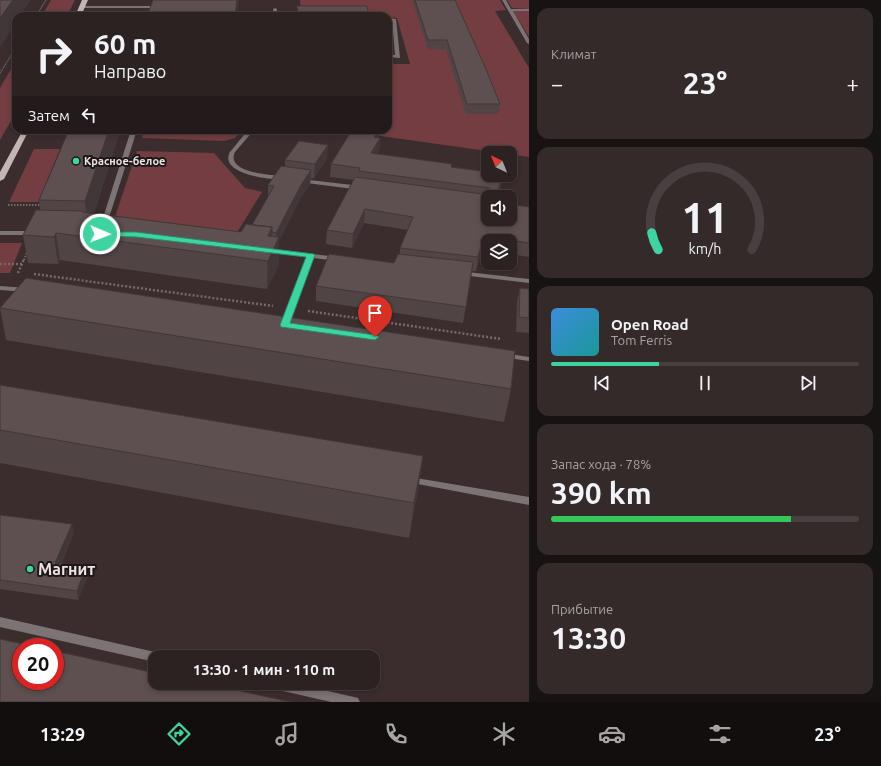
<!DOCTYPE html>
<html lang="ru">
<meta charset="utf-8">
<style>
body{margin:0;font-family:Ubuntu,sans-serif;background:#342a2a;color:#f1f3f6;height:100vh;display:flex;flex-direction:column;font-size:15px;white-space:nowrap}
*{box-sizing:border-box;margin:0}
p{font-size:13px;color:#a6a4a5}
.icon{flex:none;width:22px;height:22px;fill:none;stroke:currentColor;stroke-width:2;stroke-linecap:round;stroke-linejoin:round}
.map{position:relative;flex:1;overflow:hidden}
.sheet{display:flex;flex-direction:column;gap:8px;padding:8px;background:#181313;width:352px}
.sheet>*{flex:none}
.guide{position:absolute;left:12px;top:12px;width:380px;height:122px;border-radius:12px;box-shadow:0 2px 6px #0003,0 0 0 1px #483f40;background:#2c2222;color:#f1f3f6;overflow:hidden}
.needle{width:26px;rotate:317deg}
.tools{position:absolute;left:481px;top:146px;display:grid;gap:8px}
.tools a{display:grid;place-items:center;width:36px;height:36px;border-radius:8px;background:#2c2222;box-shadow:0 2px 6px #0003,0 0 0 1px #483f40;font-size:20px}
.speed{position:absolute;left:12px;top:638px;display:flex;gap:8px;font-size:20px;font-weight:700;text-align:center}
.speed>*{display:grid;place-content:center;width:52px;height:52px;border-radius:50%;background:#2c2222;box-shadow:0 2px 6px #0003,0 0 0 1px #483f40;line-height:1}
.speed .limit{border:6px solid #d22;background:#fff;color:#111}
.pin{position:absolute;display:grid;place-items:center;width:34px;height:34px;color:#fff;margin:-41px -17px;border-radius:50% 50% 50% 0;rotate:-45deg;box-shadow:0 0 4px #0007}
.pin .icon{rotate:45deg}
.me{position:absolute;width:44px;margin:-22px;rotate:91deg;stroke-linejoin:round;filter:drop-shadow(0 0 3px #0008)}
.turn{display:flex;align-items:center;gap:14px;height:84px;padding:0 16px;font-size:18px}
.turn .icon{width:52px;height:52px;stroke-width:2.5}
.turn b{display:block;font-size:28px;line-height:34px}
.then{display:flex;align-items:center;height:38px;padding:0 16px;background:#0003;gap:8px;font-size:15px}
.big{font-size:30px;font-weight:600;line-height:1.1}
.sheet .card{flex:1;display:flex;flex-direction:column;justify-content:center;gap:6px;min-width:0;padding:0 14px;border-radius:12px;background:#342a2a}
.sheet .dial{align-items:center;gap:0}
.dial svg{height:104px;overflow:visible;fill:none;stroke:#483f40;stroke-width:7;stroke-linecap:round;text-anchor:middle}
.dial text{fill:#f1f3f6;stroke:none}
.song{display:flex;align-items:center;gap:12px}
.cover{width:48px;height:48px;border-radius:6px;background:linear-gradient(135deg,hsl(210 70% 55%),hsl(180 70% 35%))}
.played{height:4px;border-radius:2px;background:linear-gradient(90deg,#3ed4a2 35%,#483f40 35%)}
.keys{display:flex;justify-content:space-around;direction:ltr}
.heat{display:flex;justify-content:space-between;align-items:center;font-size:22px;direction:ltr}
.charge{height:6px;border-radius:3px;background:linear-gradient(90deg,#34c759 78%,#483f40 0)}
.trip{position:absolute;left:148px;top:650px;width:232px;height:40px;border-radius:12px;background:#2c2222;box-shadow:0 2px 6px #0003,0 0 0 1px #483f40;font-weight:600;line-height:40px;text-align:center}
.tab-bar{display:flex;height:64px;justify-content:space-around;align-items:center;background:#120e0e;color:#a6a4a5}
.tab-bar .icon{width:28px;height:28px}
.tab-bar .on{color:#3ed4a2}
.tab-bar b{font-size:18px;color:#f1f3f6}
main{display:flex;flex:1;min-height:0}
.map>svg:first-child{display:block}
.green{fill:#743d41}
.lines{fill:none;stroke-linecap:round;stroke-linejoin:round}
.path-far2{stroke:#76696a;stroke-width:1.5;stroke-dasharray:1 1;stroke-linecap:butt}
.path-far1{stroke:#76696a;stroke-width:2;stroke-dasharray:1.5 1.5;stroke-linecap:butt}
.path{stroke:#76696a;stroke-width:2.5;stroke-dasharray:2 2;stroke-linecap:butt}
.service{fill:#7b7374;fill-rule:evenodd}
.minor{fill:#7b7374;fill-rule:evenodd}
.tertiary{fill:#7b7374;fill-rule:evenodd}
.primary{fill:#c4b5b5;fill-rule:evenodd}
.wall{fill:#514445}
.shaded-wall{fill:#423738}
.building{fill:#5e4f50;stroke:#423738}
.route{fill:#3ed4a2;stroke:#288a69}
.poi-dot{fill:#3ed4a2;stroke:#1d1717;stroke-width:1.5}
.labels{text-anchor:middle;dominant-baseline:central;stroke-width:4;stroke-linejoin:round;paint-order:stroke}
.far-poi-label{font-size:11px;font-weight:bold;fill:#ede3e4;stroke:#1d1717;text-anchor:start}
.near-poi-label{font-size:16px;font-weight:bold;fill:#ede3e4;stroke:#1d1717;text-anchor:start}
</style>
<main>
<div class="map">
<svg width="529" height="702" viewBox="0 0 529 702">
<rect width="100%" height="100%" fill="#3b2d2e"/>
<!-- green -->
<path class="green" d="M 51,0 L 75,0 L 67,16 L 42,16 Z
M 300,0 L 500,0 L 506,10 L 495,11 L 529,68 L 529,157 L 338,130 L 388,130 L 388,64 L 410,64 L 397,18 L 369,16 L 368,11 L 301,11 Z
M 507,0 L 529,0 L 529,9 L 512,8 Z
M 513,11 L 529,11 L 529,37 Z
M 14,64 L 16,64 L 16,112 L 0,140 L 0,88 Z
M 144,130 L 242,130 L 235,138 L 224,141 L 142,138 Z
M 34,149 L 60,149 L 38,202 L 9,202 Z
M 137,151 L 214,153 L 245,188 L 262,192 L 230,244 L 111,229 Z
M 0,243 L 22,243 L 10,273 L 0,273 Z"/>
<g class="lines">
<!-- path-far2 -->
<path class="path-far2" d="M 36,16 L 46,0
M 0,73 L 16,48"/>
<!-- path-far1 -->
<path class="path-far1" d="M 8,205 L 42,205
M 24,260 L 27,252"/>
<!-- path -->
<path class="path" d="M 0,264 L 22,264
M 18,273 L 24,259
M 34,274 L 273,306
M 308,311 L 501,339"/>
<!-- service -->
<path class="service" d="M 502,0 L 506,0 L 511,9 L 529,9 L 529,11 L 513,11 L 529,39 L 529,44 L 527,43 Z
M 81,6 L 161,6 L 163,7 L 161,8 L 81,8 Z
M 275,8 L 277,9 L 277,16 L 273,16 L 273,9 Z
M 388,18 L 396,19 L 400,58 L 388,57 L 388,55 L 395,55 L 392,20 L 388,20 Z
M 131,130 L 137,130 L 107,224 L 106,225 L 102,225 L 101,224 Z
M 248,130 L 254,130 L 235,152 C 225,173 271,175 283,176 L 286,178 L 285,179 C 272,181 218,174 230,152 Z
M 301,179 L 361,186 L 364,188 L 361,190 L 299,182 L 298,181 Z
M 0,231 L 33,231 L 36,233 L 33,235 L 0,235 Z
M 270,249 L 338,257 L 341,259 L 338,261 L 313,258 L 288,325 L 284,327 L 280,325 L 307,257 L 268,252 L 267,251 L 268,250 Z
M 458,271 L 529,279 L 529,283 L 461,275 L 458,275 L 457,273 Z
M 0,617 L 155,652 L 159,654 L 161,657 L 155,657 L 155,662 L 0,627 Z
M 264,683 L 293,683 L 354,697 L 358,698 L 360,702 L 331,702 L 270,688 L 266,687 Z"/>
<!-- minor -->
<path class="minor" d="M 410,477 L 529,497 L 529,505 L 407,482 L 405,480 L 407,478 Z"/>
<!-- tertiary -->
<path class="tertiary" d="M 0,286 L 27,288 L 31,290 L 27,292 L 0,290 Z
M 501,353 L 504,353 L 529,357 L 529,361 L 501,357 L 500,355 Z"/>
<!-- primary -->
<path class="primary" d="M 82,0 L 88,0 L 81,16 L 75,16 Z
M 23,130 L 29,130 L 4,179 L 0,181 L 0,172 Z"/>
</g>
<!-- wall -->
<path class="wall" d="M 412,0 L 455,0 L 500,104 L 498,114 L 466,114 L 446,50 L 428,49 Z
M 69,130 L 127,130 L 127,131 L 120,131 L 94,213 L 241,232 L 252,225 L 268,198 L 268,185 L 285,167 L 285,160 L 327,159 L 314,178 L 311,178 L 310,184 L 300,199 L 279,241 L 279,265 L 267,289 L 60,260 L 58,264 L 28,263 L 23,235 L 40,210 L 39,200 Z
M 352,130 L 379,130 L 379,138 L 380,138 L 379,150 L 377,154 L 452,167 L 503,175 L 501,187 L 498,197 L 488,197 L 488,219 L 529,207 L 529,257 L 510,254 L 510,241 L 488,241 L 488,251 L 482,250 L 476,271 L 472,271 L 463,323 L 316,301 L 316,286 L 394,263 L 400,254 L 400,248 L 408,230 L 364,223 L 352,248 L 326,244 L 327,230 L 354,180 L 330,177 L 331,164 Z
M 520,288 L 529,289 L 529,333 L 516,332 L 517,302 Z
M 0,308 L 511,389 L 504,422 L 6,340 Z
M 0,385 L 423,456 L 418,490 L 409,538 L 0,463 Z
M 0,515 L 74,533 L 61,564 L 88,576 L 78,600 L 0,589 Z"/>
<!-- shaded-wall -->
<path class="shaded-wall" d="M 13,0 L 31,0 L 20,16 L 16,16 L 16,23 L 0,47 L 0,18 Z
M 237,0 L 239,0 L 237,16 L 235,16 Z
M 109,130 L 120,130 L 120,131 L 88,230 L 85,201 Z
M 379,130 L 379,140 L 380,138 L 379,150 L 370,165 L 371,153 L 374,137 Z
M 328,145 L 327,159 L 314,178 L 315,164 Z
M 311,170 L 310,184 L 300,199 L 279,241 L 279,265 L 267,289 L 268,236 L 272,227 L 272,251 L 276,244 L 276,233 L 301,185 Z
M 503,175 L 501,187 L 498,197 L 496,197 Z
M 365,209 L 364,223 L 352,248 L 353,234 Z
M 56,233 L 60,260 L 58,264 L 54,237 Z
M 484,236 L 482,250 L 476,271 L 478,257 Z
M 423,456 L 418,490 L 409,538 L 414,503 Z
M 72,524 L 74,533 L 57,572 L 55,563 Z
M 86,567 L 88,576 L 78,600 L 77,591 Z"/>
<!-- building -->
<path class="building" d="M 0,0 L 13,0 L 0,18 Z
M 153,0 L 237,0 L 235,16 L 147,16 Z
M 415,0 L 455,0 L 486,69 L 500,104 L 467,104 L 447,40 L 428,40 Z
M 297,6 L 367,6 L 369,16 L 298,16 Z
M 69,130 L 109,130 L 85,201 L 39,200 Z
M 352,130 L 379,130 L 374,137 L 380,138 L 371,153 L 452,164 L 451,167 L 488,172 L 488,175 L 503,175 L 496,197 L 488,197 L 488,219 L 510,219 L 510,204 L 529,207 L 529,243 L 484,236 L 478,257 L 400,248 L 413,217 L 365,209 L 353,234 L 327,230 L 355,177 L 490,195 L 492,190 L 490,188 L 359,171 L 360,168 L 331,164 Z
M 299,141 L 328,145 L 315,164 L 285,160 Z
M 281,166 L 311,170 L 301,185 L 276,233 L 272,232 L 272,227 L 252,225 L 274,186 L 268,185 Z
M 36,210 L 83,211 L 82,212 L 241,232 L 246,224 L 272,227 L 268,236 L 279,237 L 268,261 L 56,233 L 54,237 L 23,235 Z
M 329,254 L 394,263 L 398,254 L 473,262 L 466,307 L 316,286 Z
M 26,278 L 515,351 L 511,389 L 0,308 Z
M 520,288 L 529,289 L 529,318 L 519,317 Z
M 0,385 L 423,456 L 414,503 L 0,430 Z
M 0,515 L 72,524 L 55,563 L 86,567 L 77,591 L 0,580 Z
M 0,639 L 37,647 L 21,647 L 21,681 L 55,681 L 55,651 L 155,673 L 155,683 L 204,683 L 291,702 L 0,702 Z"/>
<!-- route -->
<path class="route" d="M 100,232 L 136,232 L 314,254 L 315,255 L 290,323 L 375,335 L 379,337 L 375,340 L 281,327 L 280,325 L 306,257 L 136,237 L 98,236 L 98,233 Z"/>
<!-- markers -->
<g class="poi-dot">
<circle cx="76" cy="161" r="4"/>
<circle cx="30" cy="569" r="4"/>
</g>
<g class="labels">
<!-- far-poi labels -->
<g class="far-poi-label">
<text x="84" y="161">Красное-белое</text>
</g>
<!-- near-poi labels -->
<g class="near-poi-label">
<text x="38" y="569">Магнит</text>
</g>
</g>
</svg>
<div class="tools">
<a><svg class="needle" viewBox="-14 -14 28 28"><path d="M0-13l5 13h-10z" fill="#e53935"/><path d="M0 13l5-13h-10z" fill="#a6a4a5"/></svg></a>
<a><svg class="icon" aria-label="sound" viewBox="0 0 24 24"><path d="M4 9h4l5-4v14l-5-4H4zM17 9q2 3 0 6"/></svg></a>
<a><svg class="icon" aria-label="layers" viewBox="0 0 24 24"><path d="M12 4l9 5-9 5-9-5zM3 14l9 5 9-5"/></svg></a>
</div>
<div class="speed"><div class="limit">20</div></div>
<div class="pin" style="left:375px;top:337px;background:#d93025"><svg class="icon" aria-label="arrive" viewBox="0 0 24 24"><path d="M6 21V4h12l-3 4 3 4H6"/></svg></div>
<svg class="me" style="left:100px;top:234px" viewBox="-20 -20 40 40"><circle r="17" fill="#3ed4a2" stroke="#fff" stroke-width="3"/><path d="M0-11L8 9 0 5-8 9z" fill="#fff"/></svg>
<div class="trip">13:30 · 1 мин · 110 m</div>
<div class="guide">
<div class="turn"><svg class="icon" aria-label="right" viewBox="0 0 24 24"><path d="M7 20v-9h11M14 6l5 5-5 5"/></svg><div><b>60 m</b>Направо</div></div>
<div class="then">Затем<svg class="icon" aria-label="left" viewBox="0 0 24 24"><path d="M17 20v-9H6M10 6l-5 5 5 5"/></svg></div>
</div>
</div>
<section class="sheet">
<div class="card"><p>Климат</p>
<div class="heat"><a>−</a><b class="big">23°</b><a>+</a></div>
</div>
<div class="card dial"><svg viewBox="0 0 100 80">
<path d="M14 69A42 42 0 1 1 86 69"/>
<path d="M14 69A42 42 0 0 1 9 56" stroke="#3ed4a2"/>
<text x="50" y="56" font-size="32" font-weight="700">11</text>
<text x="50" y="72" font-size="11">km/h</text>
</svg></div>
<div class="card">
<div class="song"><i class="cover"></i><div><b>Open Road</b><p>Tom Ferris</p></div></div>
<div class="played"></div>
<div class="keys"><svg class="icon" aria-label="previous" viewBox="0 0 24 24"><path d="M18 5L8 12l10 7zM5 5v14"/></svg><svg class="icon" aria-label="pause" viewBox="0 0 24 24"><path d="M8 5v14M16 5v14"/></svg><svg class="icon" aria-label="next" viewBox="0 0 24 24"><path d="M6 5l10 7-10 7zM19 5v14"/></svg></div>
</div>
<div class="card"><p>Запас хода · 78%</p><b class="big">390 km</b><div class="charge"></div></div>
<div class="card"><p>Прибытие</p><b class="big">13:30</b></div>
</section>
</main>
<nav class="tab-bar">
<b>13:29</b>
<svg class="icon on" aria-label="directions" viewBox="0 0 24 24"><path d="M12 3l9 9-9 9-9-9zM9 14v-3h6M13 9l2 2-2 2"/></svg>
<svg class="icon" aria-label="music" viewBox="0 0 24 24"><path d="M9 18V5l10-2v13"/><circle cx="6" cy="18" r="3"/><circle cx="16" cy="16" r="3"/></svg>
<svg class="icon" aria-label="phone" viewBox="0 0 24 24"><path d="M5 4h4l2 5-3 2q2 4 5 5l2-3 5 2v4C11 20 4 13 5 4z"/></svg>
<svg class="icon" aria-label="climate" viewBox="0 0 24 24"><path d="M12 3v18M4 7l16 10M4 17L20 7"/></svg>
<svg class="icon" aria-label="car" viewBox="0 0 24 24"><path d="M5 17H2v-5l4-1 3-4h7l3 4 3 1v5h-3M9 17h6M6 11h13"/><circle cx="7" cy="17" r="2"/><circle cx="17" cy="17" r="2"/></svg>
<svg class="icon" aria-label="filters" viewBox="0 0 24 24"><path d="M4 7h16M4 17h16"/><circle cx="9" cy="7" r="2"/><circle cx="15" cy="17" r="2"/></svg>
<b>23°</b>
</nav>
